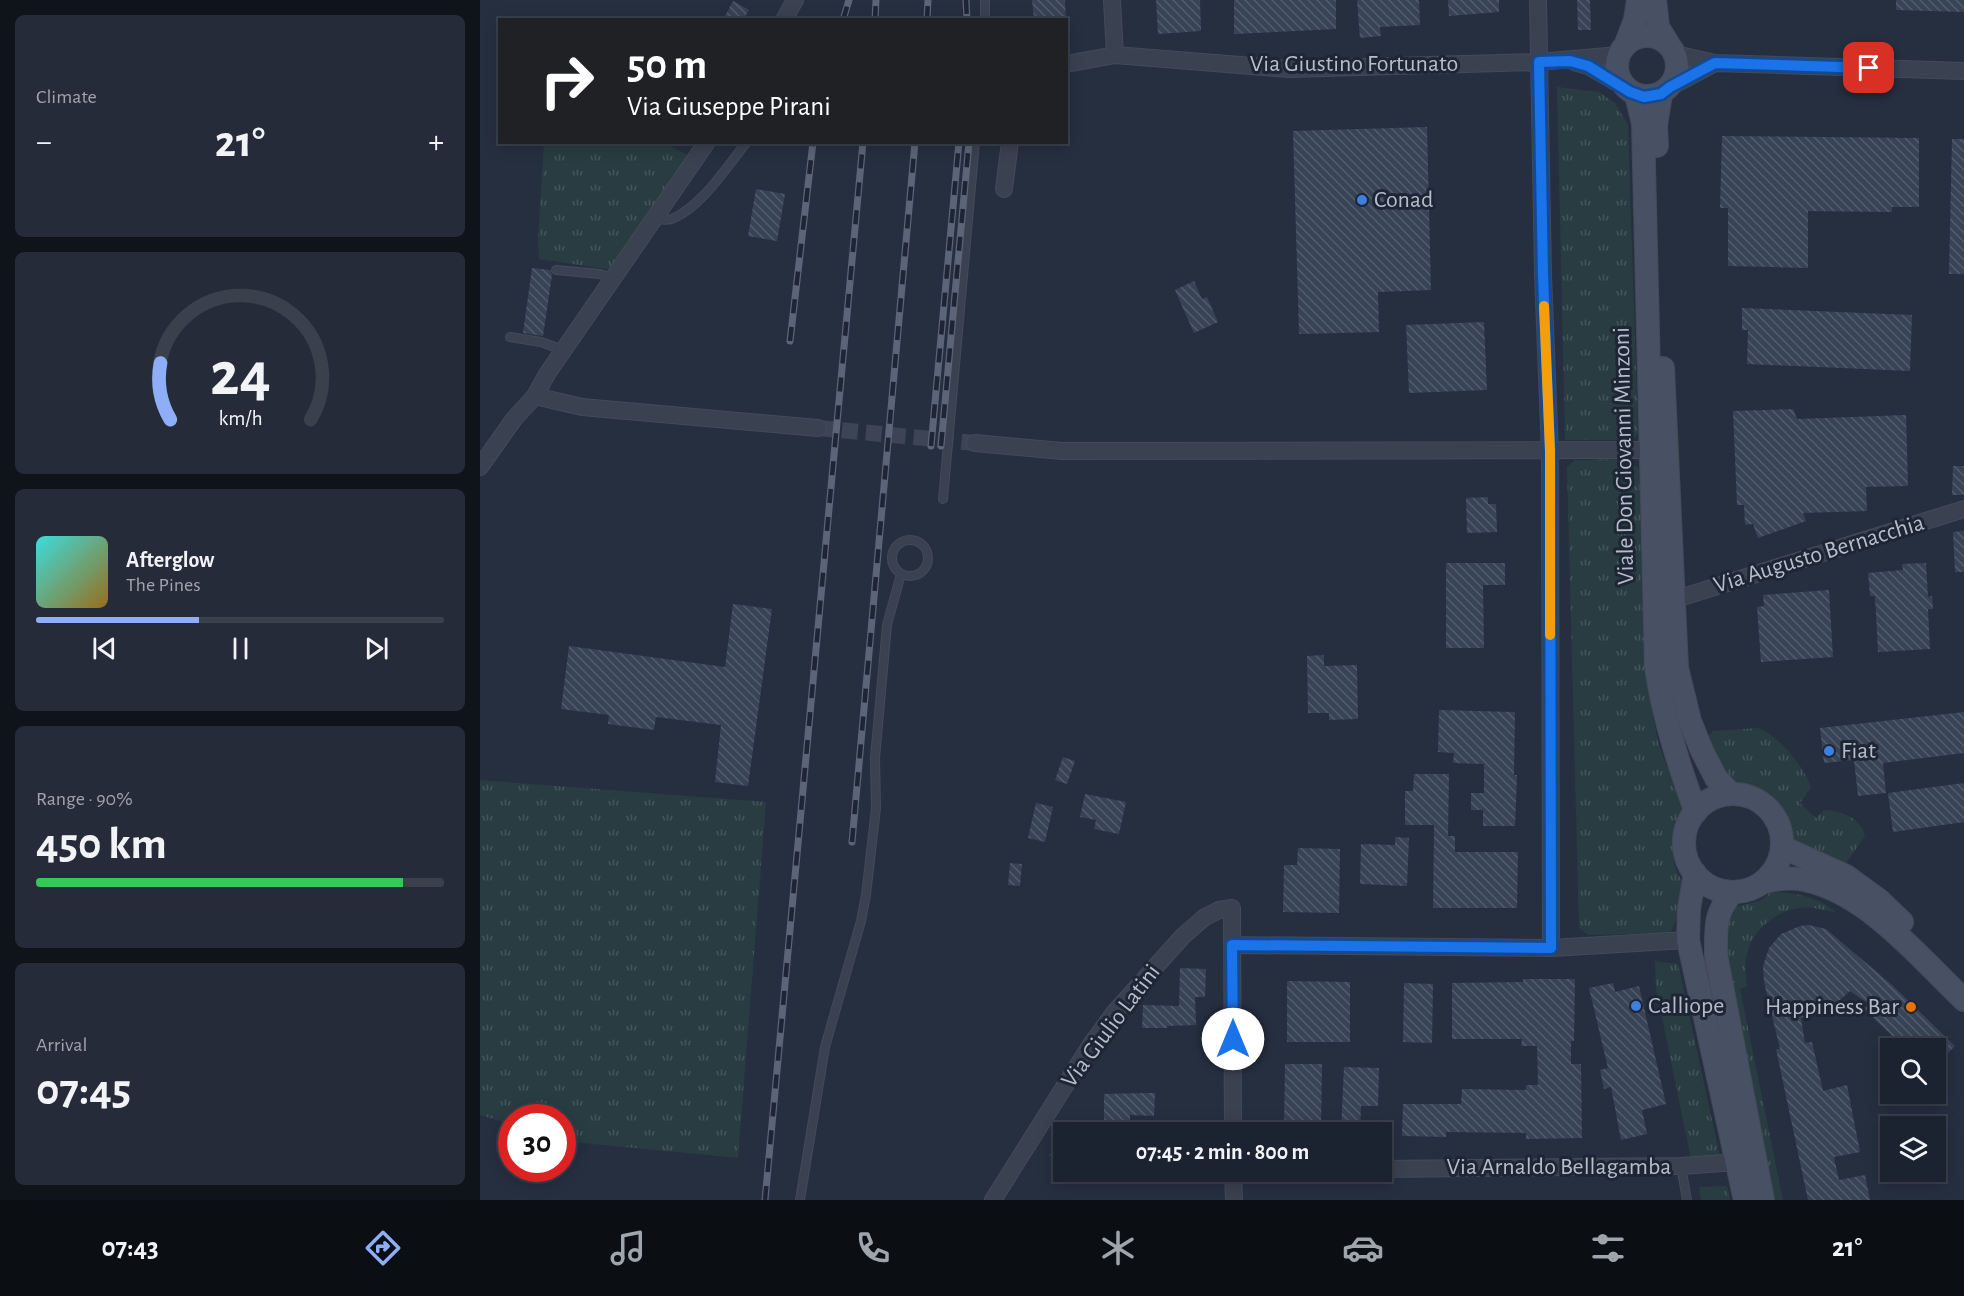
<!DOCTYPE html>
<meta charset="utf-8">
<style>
body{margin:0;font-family:"Alegreya Sans",sans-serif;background:#252b38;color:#f1f3f6;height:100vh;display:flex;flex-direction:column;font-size:22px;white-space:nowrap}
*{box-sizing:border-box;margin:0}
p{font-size:20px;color:#a0a4ab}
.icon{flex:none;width:33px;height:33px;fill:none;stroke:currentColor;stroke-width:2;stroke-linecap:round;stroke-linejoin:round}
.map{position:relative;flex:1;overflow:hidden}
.side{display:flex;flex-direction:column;gap:15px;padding:15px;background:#0f131a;width:480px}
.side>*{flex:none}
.hud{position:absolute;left:18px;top:18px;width:570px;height:126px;border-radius:0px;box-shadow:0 3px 15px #0003,0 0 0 2px #3a404c;background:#202124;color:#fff;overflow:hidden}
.buttons{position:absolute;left:1400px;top:1038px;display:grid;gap:12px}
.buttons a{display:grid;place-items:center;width:66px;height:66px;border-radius:0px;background:#1c2330;box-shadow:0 3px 15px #0003,0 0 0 2px #3a404c;font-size:30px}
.speed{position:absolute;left:18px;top:1104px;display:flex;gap:12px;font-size:30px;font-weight:700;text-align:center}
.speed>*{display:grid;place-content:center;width:78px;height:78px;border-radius:50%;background:#1c2330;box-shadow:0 3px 15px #0003,0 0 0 2px #3a404c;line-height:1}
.speed .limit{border:9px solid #d22;background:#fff;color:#111}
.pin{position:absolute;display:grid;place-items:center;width:51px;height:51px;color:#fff;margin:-26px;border-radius:12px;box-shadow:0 3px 9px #0006}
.me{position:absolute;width:66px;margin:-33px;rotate:0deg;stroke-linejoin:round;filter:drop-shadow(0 0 4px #0008)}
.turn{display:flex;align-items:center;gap:21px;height:126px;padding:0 30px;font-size:27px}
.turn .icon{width:78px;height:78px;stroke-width:2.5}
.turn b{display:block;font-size:42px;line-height:51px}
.big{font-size:45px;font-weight:700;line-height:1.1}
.side .card{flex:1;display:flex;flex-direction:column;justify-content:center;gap:9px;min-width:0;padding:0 21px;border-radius:9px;background:#252b38}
.side .dial{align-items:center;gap:0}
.dial svg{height:156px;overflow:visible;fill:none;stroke:#3a404c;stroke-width:7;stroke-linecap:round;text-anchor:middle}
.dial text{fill:#f1f3f6;stroke:none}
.song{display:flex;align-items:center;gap:18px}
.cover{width:72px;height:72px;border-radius:9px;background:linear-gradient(135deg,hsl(180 70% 55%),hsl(40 70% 35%))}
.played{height:6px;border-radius:3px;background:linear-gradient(90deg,#8eaff7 40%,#3a404c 40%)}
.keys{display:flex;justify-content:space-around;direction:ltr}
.heat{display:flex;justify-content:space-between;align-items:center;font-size:33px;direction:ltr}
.charge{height:9px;border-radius:4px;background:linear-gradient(90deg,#34c759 90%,#3a404c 0)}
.trip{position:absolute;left:573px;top:1122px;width:339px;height:60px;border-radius:0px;background:#1c2330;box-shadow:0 3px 15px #0003,0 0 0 2px #3a404c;font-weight:700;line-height:60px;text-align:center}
.menu{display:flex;height:96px;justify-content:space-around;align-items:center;background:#0b0e13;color:#a0a4ab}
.menu .icon{width:42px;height:42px}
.menu .active{color:#8eaff7}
.menu b{font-size:27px;color:#f1f3f6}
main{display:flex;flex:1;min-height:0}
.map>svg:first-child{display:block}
.grass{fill:url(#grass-tufts)}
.building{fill:url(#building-back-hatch)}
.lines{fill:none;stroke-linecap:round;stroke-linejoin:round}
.street-tunnel{stroke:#3c4455;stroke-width:16;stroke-dasharray:16 8;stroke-linecap:butt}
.lane-casing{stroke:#434a59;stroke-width:10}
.street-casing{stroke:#434a59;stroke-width:18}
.secondary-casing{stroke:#434a59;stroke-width:24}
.lane{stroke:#3a4150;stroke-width:8}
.street{stroke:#3a4150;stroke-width:16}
.secondary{stroke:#485063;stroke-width:22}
.rail-casing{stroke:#5c6577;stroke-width:7}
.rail{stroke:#1e2635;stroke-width:4.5;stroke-dasharray:14;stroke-linecap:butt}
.route-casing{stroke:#114b97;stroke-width:15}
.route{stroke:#1a73e8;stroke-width:10}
.slow{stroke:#f59e0b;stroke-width:10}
.shop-dot{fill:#3f7fe0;stroke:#1e2635;stroke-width:2}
.food-dot{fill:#e8710a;stroke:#1e2635;stroke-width:2}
.labels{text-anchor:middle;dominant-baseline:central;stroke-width:6;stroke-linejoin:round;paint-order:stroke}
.street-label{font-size:24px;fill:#b6bdca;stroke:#1e2635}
.poi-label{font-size:24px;fill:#b6bdca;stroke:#1e2635;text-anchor:start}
</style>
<main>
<section class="side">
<div class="card"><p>Climate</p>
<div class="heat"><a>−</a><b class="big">21°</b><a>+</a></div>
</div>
<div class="card dial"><svg viewBox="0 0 100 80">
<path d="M14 69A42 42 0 1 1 86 69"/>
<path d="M14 69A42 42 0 0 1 9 40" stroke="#8eaff7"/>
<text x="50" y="56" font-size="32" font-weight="700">24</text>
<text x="50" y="72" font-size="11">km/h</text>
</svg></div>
<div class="card">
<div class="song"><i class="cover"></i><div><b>Afterglow</b><p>The Pines</p></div></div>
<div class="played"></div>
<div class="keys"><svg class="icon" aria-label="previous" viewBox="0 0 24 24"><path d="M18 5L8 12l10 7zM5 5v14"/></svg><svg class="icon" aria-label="pause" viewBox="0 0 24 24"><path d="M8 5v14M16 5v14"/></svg><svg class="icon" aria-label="next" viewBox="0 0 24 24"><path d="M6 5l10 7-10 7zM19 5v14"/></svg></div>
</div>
<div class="card"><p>Range · 90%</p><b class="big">450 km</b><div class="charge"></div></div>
<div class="card"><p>Arrival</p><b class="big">07:45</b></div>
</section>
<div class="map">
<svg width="1484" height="1200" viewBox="0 0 1484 1200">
<defs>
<pattern id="grass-tufts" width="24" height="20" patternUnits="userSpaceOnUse" patternTransform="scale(1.5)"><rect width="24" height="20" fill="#283c41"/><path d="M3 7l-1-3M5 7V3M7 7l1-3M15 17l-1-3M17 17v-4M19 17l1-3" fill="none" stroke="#45565b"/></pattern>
<pattern id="building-back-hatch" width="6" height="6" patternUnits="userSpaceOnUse" patternTransform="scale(1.5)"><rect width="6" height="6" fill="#384356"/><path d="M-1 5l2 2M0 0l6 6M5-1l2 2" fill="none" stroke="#535c6d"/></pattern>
</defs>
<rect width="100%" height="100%" fill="#262f40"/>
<!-- grass -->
<path class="grass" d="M 1077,87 L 1119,92 L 1135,103 L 1148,125 L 1158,433 L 1153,440 L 1085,440 Z
M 64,143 L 183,143 L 210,156 L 132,270 L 59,259 L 58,242 Z
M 1148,459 L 1159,469 L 1166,679 L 1178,742 L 1204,813 C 1194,829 1189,853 1197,872 C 1199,877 1205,882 1204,888 C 1203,903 1197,921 1190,933 L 1108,935 L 1099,928 L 1087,467 L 1095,460 Z
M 1278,728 C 1297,734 1326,768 1331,788 L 1320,803 L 1336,818 L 1344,810 C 1360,810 1382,819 1385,836 L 1364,866 L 1307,837 C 1298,804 1286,796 1252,790 L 1226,738 L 1233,731 Z
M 0,780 L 286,802 L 258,1158 L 83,1141 L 82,1118 L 32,1118 L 31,1124 L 0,1115 Z
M 1291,892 C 1316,893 1337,896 1357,913 C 1349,911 1342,909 1334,908 C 1305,904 1274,925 1267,954 C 1264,964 1266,976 1267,986 L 1260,989 L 1303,1200 L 1286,1200 L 1243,972 L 1243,926 L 1255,907 L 1280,901 Z
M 1175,961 L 1198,964 L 1240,1157 L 1211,1159 L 1176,988 Z
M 1247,1186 L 1250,1200 L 1221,1200 L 1219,1187 Z"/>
<!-- building -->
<path class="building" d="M 552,0 L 585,0 L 586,20 L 554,20 Z
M 676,0 L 720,0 L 721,31 L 678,34 Z
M 754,0 L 856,0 L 856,29 L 754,34 Z
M 877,0 L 939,0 L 940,25 L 900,27 L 901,36 L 880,38 Z
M 968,0 L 1019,0 L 1019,12 L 969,16 Z
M 1097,0 L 1110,0 L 1111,30 L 1098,30 Z
M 1416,0 L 1484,0 L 1484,12 L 1416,10 Z
M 253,1 L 269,10 L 263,20 L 243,20 Z
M 947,127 L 951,290 L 898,292 L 899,332 L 819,334 L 813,131 Z
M 1242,136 L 1439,138 L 1439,207 L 1412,207 L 1412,212 L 1328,211 L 1328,268 L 1248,266 L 1248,208 L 1240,208 Z
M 1472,139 L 1484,139 L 1484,274 L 1469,274 Z
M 276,189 L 305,194 L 297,241 L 268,236 Z
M 52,268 L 70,270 L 72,275 L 63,336 L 43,333 Z
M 714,281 L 722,299 L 727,297 L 738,322 L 714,333 L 695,290 Z
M 1262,308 L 1432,315 L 1430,371 L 1267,364 L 1268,330 L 1262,330 Z
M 1004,322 L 1007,390 L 929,393 L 926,325 Z
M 1313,409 L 1317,419 L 1426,415 L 1428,486 L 1386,487 L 1387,511 L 1323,513 L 1326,521 L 1278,538 L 1273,524 L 1265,525 L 1264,505 L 1257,505 L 1253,411 Z
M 1473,466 L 1484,466 L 1484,495 L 1472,495 Z
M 1008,497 L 1008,504 L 1016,504 L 1017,532 L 987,533 L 986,498 Z
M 1484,531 L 1484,572 L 1475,572 L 1473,532 Z
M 966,563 L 1025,563 L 1025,585 L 1003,585 L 1004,648 L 966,648 Z
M 1446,563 L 1448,597 L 1452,596 L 1453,609 L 1448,609 L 1450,649 L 1398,652 L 1395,596 L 1390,596 L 1388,573 L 1423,570 L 1422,564 Z
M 1349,590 L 1353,657 L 1281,662 L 1277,607 L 1284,606 L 1283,595 Z
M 253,604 L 292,609 L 268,786 L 235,782 L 241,725 L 176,717 L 174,730 L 128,724 L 129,715 L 81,709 L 89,646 L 245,667 Z
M 844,655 L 844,666 L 877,665 L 878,719 L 849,720 L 849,713 L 828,713 L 827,656 Z
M 959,710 L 1035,712 L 1034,775 L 1037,775 L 1035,826 L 1003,826 L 1003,810 L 991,810 L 991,793 L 1004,793 L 1004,764 L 973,763 L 974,753 L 958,752 Z
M 1484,712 L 1484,753 L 1403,763 L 1406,793 L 1378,796 L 1374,760 L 1344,763 L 1340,728 Z
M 583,757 L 595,761 L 587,784 L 575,780 Z
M 934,774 L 969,774 L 968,836 L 975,836 L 975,852 L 1038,852 L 1037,908 L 953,908 L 954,825 L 925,825 L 925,791 L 933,791 Z
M 1484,783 L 1484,822 L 1413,832 L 1408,793 Z
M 605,794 L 646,802 L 639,834 L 614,829 L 616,820 L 600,817 Z
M 556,803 L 573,807 L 565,842 L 548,838 Z
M 915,837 L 929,838 L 927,886 L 880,884 L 881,844 L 915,845 Z
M 818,848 L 860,849 L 859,913 L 803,912 L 804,865 L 817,865 Z
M 530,863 L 542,864 L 540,886 L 528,885 Z
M 1328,925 L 1346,929 L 1412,985 L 1475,1046 L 1455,1066 L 1455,1048 L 1425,1048 L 1384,1009 L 1389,1004 L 1370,991 L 1350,1009 L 1337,1015 L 1321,1018 L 1325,1043 L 1332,1042 L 1343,1091 L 1367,1085 L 1380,1152 L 1354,1157 L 1359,1180 L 1385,1175 L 1390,1200 L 1328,1200 L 1296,1049 L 1300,1049 L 1284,982 L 1283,966 L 1289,948 L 1301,934 L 1320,926 Z
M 700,968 L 726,969 L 725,997 L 715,997 L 716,1025 L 687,1026 L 687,1028 L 662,1028 L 663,1005 L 699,1006 Z
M 1043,979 L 1095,979 L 1094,1041 L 1091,1041 L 1091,1064 L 1101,1064 L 1102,1138 L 1046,1139 L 1046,1133 L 966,1132 L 966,1137 L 922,1136 L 923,1104 L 981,1104 L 982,1089 L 1046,1090 L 1046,1085 L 1058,1085 L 1057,1046 L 1041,1046 L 1042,1039 L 972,1039 L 972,983 L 1043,982 Z
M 807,981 L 870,982 L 870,1042 L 807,1042 Z
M 924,983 L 953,984 L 952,1043 L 923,1042 Z
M 1133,983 L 1135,992 L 1159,986 L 1186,1104 L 1162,1110 L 1167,1134 L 1141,1140 L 1131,1087 L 1124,1089 L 1120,1070 L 1128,1068 L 1109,988 Z
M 805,1064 L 842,1064 L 841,1132 L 804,1132 Z
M 864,1067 L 899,1068 L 898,1106 L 881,1106 L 880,1132 L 861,1132 Z
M 664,1093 L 675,1093 L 674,1116 L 650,1115 L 650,1122 L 624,1122 L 624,1094 Z
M 584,1137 L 584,1164 L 570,1155 Z"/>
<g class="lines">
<!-- street-tunnel -->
<path class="street-tunnel" d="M 338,428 L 495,443"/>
<defs>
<path id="lane" d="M 505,0 L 505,20
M 175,218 C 182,220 188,221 194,218 C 223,205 247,166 267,142
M 76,270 L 120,274 L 133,278
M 30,337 L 61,342 L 83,350
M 463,499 L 495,142
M412 558a18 18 0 1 1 36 0a18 18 0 1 1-36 0Z
M 1201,1166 L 1207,1200
M 320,1200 L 345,1047 L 381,921 L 386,895 L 396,808 L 395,758 L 407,625 L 421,574"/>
<path id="street" d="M 632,0 L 635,55
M 1058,0 L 1063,275 L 1070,451 L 1071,948
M 304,20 L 315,0
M 1195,54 L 1235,63 L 1484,71
M 1094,62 L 1108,66 L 1146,88
M 586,64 L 635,55 L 809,69 L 1059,62 L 1139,55
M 1190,87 L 1235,63
M 524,189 L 530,142
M 55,396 L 102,407 L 338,428
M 495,443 L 582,451 L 1170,450
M 0,467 L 34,419 L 55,396 L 67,374 L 227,142
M 1193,600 L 1484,509
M 752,945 L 1071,948 L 1208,940
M 902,1169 L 1201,1166 L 1257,1162
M 753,1172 L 754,1200
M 513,1200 L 610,1046 L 634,1013 L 703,936 L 725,917 L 739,910 L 752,908 L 753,1132"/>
<path id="secondary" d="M 1175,0 L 1178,27 L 1189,45
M1137 66a30 30 0 1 1 60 0a30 30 0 1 1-60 0Z
M 1145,46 L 1155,20 L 1158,0
M 1156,95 L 1163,123 L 1176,666 C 1183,717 1198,764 1216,812
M 1177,146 L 1176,125 L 1181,94
M 1183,368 L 1197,668 L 1210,721 L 1222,751 L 1236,778 L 1251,794
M1204 843a49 49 0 1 1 98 0a49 49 0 1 1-98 0Z
M 1302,847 L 1366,876 L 1399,900 L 1422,922
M 1215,873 L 1209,909 L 1208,940 L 1265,1200
M 1284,882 C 1297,879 1311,877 1325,880 C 1387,893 1440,958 1484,1000
M 1253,892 C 1234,913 1236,928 1236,955 L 1283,1200"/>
</defs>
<!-- lane casing -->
<use href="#lane" class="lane-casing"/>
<!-- street casing -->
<use href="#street" class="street-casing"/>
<!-- secondary casing -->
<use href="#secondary" class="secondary-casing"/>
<!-- lane -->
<use href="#lane" class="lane"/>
<!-- street -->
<use href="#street" class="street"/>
<!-- secondary -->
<use href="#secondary" class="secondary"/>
<defs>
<path id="rail" d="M 486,0 L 487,20
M 363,20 L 369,0
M 395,20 L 396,0
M 447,20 L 448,0
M 310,341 L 333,142
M 451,446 L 479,142
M 461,446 L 489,142
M 372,842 L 435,142
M 285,1200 L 383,142"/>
</defs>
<!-- rail casing -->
<use href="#rail" class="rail-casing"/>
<!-- rail -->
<use href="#rail" class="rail"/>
</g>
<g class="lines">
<defs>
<path id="route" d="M 753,1039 L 752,945 L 1071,948 L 1070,451 L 1063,275 L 1059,62 L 1090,61 L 1108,66 L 1150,92 L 1164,97 L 1181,94 L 1190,87 L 1235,63 L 1389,68"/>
</defs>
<!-- route casing -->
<use href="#route" class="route-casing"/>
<!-- route -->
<use href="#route" class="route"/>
<!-- slow -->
<path class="slow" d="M 1064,306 L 1070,451 L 1070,635"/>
</g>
<!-- markers -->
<g class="shop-dot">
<circle cx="882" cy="200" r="6"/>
<circle cx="1349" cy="751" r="6"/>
<circle cx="1156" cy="1006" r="6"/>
</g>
<circle class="food-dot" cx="1431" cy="1007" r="6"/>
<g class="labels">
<!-- street labels -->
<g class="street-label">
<text x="874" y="64">Via Giustino Fortunato</text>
<text transform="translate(1144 456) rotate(-91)">Viale Don Giovanni Minzoni</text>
<text transform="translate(1339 554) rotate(-17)">Via Augusto Bernacchia</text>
<text transform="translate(631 1026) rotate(-53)">Via Giulio Latini</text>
<text x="1079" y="1167">Via Arnaldo Bellagamba</text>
</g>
<!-- poi labels -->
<g class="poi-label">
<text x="894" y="200">Conad</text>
<text x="1361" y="751">Fiat</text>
<text x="1168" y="1006">Calliope</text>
<text x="1419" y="1007" text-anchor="end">Happiness Bar</text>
</g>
</g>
</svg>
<div class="buttons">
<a><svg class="icon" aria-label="search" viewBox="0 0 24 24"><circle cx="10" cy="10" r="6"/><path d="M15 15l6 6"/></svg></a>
<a><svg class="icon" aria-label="layers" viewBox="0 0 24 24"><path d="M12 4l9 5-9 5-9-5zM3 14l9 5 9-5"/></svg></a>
</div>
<div class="speed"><div class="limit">30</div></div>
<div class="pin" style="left:1389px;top:68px;background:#d93025"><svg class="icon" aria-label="arrive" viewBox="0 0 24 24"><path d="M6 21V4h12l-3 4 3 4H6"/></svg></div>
<svg class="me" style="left:753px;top:1039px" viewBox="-20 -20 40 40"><circle r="19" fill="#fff"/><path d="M0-13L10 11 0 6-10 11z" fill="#1a73e8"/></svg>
<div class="trip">07:45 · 2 min · 800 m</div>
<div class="hud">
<div class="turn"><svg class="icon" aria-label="right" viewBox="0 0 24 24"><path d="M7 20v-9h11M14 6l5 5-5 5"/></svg><div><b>50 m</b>Via Giuseppe Pirani</div></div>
</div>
</div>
</main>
<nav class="menu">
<b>07:43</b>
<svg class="icon active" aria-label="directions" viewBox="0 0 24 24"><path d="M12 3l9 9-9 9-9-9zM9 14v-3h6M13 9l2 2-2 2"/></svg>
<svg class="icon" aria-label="music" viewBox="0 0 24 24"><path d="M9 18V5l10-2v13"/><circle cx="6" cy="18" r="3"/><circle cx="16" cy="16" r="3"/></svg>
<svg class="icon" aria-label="phone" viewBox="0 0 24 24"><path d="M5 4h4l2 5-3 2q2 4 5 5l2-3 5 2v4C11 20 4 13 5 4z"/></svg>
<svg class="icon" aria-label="climate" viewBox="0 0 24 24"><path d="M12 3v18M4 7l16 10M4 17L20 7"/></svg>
<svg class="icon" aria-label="car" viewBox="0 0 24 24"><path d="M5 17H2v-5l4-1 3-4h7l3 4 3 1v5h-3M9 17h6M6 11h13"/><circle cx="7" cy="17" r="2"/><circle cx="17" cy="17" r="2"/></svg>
<svg class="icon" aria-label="filters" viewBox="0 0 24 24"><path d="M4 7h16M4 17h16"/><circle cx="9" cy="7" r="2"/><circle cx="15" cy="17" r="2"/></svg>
<b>21°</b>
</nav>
